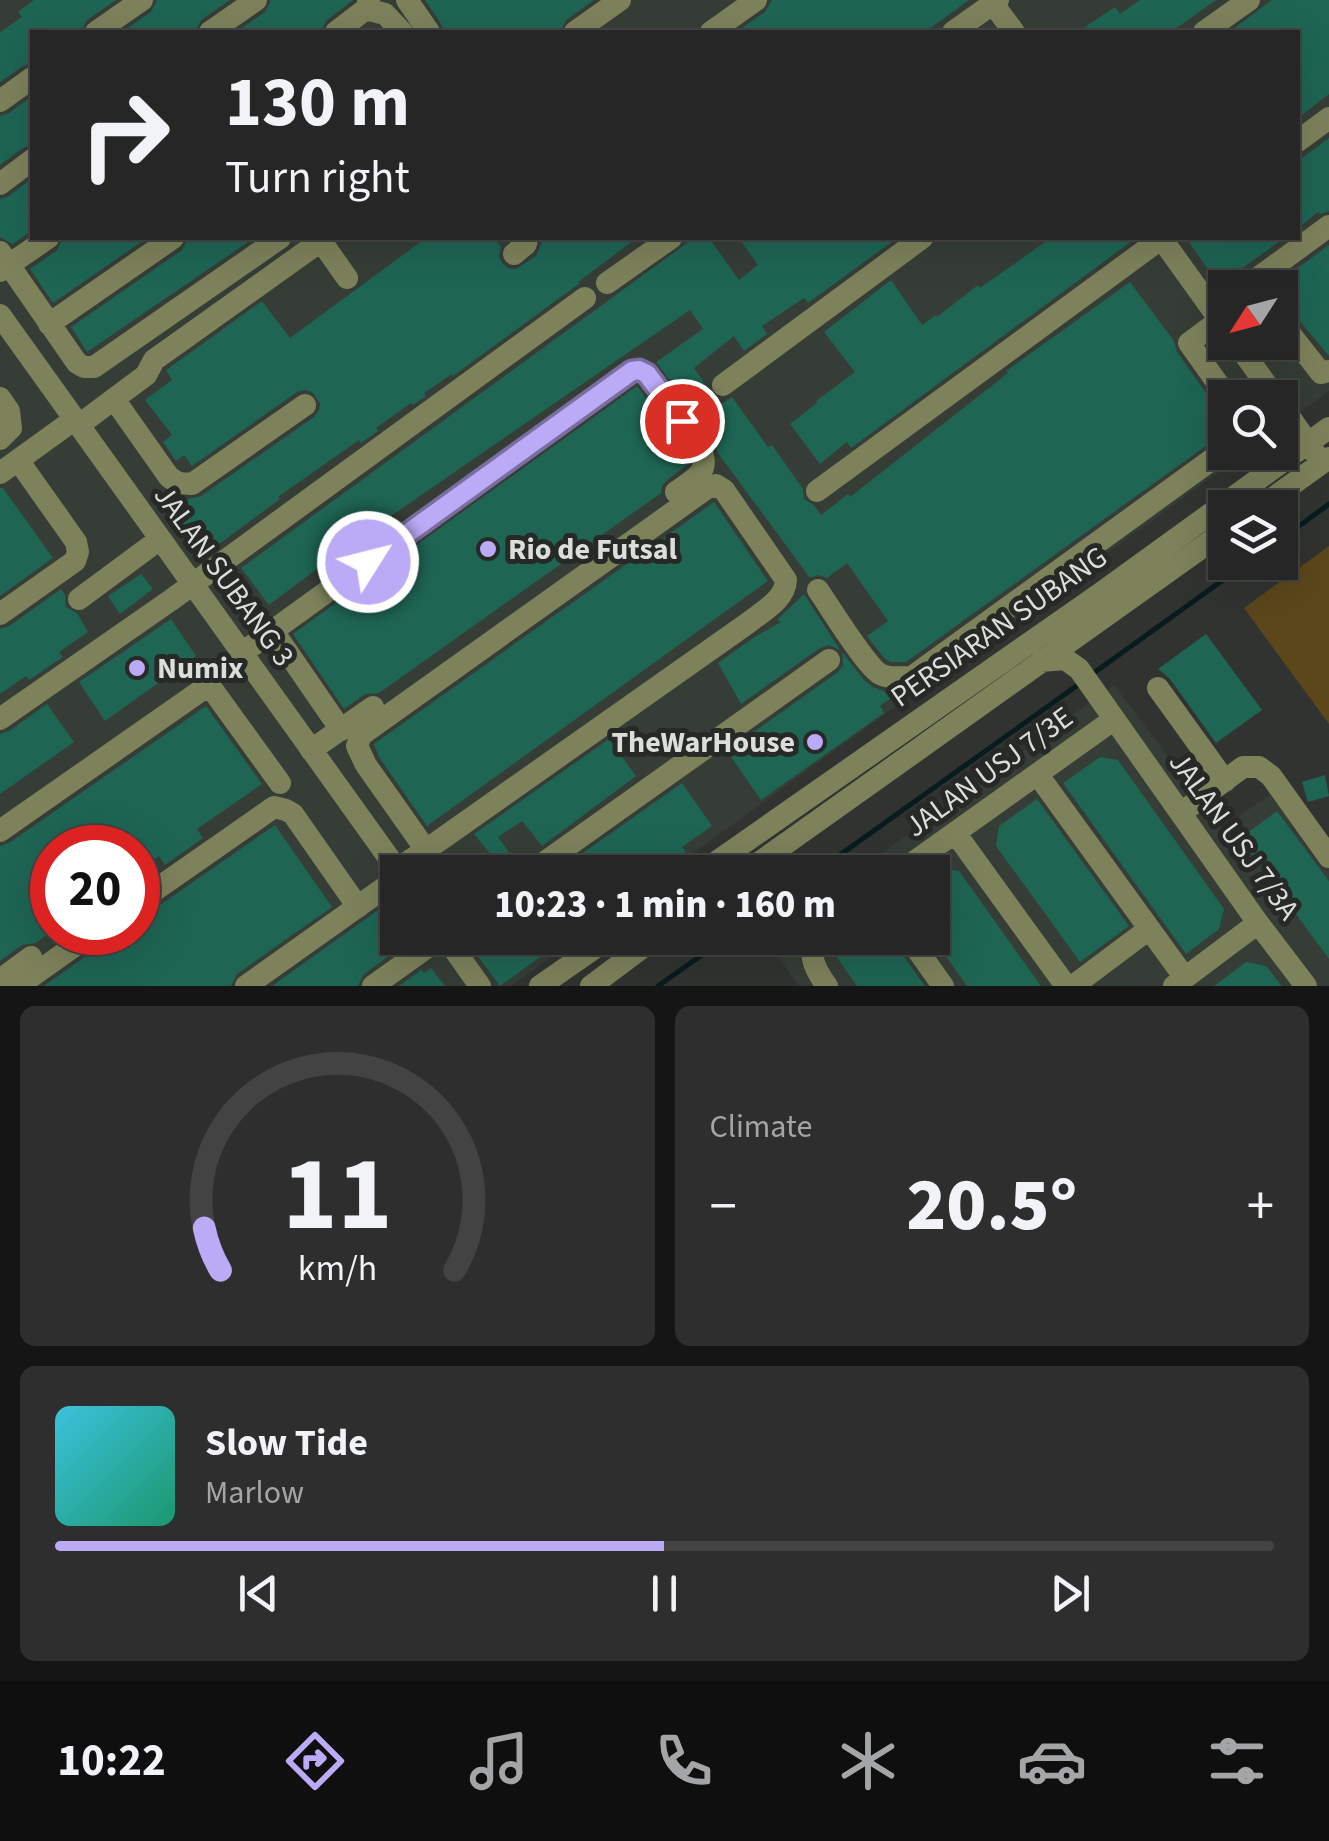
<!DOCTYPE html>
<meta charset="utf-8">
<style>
body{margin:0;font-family:"Source Sans 3",sans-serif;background:#2d2e2d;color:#f1f3f6;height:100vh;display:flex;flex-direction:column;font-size:38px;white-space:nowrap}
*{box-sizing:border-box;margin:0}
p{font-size:32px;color:#a3a5a7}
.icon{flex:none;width:55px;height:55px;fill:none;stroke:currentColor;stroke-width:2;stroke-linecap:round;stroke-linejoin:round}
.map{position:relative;height:986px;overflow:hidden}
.details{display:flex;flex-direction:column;gap:20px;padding:20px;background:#141514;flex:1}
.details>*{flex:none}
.top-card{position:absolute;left:30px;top:30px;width:1270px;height:210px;border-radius:0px;box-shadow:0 10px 40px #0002,0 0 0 2px #424342;background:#252625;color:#f1f3f6;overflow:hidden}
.needle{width:65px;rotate:234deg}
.fabs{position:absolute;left:1208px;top:270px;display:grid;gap:20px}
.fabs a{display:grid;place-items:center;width:90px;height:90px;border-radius:0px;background:#252625;box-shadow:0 10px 40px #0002,0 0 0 2px #424342;font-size:50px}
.speed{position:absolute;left:30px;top:825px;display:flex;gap:20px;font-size:50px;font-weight:700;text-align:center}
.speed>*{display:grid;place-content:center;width:130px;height:130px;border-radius:50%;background:#252625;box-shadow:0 10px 40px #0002,0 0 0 2px #424342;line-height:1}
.speed .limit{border:15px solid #d22;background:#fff;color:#111}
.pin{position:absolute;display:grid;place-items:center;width:85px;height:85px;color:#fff;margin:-42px;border:5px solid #fff;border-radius:50%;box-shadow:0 2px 10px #0007}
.me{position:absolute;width:110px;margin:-55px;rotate:54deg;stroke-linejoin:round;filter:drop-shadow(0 0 8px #0008)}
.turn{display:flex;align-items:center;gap:35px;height:210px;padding:0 30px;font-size:45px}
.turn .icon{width:130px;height:130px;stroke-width:2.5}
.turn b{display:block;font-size:70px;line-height:85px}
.big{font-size:75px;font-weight:800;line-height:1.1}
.details .tile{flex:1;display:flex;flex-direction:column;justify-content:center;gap:15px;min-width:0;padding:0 35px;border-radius:15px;background:#2d2e2d}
.details .dial{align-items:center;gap:0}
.dial svg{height:260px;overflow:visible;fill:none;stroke:#424342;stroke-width:7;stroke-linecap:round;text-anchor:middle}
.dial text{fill:#f1f3f6;stroke:none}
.song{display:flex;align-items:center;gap:30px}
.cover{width:120px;height:120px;border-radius:15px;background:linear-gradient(135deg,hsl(190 70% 55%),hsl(160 70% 35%))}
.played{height:10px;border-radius:5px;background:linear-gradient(90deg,#bbaaf6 50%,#424342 50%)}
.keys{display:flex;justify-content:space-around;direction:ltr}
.heat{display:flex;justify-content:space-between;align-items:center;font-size:55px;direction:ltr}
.details .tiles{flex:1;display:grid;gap:20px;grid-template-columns:1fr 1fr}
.tile:last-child{grid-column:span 2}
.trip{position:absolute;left:380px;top:855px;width:570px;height:100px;border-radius:0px;background:#252625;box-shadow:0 10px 40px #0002,0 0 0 2px #424342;font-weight:800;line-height:100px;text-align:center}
.dock{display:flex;height:160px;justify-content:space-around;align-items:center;background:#0f0f0f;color:#a3a5a7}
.dock .icon{width:70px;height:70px}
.dock .current{color:#bbaaf6}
.dock b{font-size:45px;color:#f1f3f6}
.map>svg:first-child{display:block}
.built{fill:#363d36;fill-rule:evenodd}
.green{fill:#5c471b}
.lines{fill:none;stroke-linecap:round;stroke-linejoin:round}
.stream{stroke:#081b1d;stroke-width:5}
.building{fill:#1e6554}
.minor{stroke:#7d825b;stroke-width:22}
.route-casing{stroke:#7a6ea0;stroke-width:25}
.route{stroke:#bbaaf6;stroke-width:18}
.poi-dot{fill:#bbaaf6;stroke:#272927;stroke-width:4}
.labels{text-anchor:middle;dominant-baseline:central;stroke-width:10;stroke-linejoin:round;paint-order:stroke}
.poi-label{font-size:30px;font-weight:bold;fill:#dcdedc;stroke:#272927;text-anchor:start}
.street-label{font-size:30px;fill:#dcdedc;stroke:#272927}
</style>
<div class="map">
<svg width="1329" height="986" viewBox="0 0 1329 986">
<rect width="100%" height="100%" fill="#313331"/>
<!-- built -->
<path class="built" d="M 0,0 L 1329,0 L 1329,391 L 1280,427 L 1280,398 L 1225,398 L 1225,452 L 1245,453 L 667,872 L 398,872 L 398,938 L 578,938 L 511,986 L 0,986 ZM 32,32 L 1298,32 L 1298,238 L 32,238 ZM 1225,288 L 1280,288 L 1280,342 L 1225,342 ZM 52,848 L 138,848 L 138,932 L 52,932 Z
M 1114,685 L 1222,828 L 1272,793 L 1313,848 L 1329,836 L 1329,986 L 799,986 L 765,938 L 932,938 L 932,872 L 856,872 Z"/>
<!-- green -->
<path class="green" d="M 1329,546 L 1329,724 L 1244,608 Z"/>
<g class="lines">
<!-- stream -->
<path class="stream" d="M 1280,540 L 1329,504
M 1091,675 L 1248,562
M 816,872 L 1082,682
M 658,986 L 726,938"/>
</g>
<!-- building -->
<path class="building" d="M 34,0 L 116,0 L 87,20 L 81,32 L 32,32 L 32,63 L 23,66 L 0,82 L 0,32 L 22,17 L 18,12 Z
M 157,0 L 230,0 L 201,20 L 195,32 L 122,32 L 151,12 Z
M 271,0 L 353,0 L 326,21 L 321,32 L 236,32 L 265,12 Z
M 425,0 L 594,0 L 566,20 L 560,32 L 444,32 L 441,24 Z
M 772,0 L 969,0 L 925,32 L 747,32 L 743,27 L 765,12 Z
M 1140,0 L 1216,0 L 1171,32 L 1077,32 L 1115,7 L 1120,14 Z
M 1272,0 L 1329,0 L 1329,94 L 1298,118 L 1298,32 L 1229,32 Z
M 32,96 L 32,145 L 23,148 L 0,165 L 0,116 L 9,113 Z
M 1329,138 L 1329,211 L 1320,214 L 1318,212 L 1298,228 L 1298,161 Z
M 32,178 L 32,230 L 13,244 L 0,237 L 0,199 L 9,196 Z
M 63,238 L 147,238 L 53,303 L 30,269 L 57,250 Z
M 188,238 L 254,238 L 87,352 L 71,327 L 182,250 Z
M 426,238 L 494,238 L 501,247 L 499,256 L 502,263 L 508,268 L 516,269 L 536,256 L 542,242 L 548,238 L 637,238 L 578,282 L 580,283 L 453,376 L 452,374 L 424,393 L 426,396 L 413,405 L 411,403 L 376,428 L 378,431 L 361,443 L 359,440 L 278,497 L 280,499 L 200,558 L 168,513 L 187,499 L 201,496 L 314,417 L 319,410 L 320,403 L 312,392 L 305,390 L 297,392 L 192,466 L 184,455 L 176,461 L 163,442 L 172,435 L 145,400 L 172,380 L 166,370 L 262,301 L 290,338 Z
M 694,238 L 709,238 L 739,280 L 758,265 L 739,238 L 897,238 L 808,303 L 804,298 L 762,326 L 767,334 L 744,351 L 734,336 L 694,368 L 720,405 L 732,397 L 768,447 L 772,445 L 803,489 L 804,499 L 814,505 L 821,515 L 848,494 L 850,497 L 1008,373 L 1006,371 L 1130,282 L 1174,341 L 1177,352 L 1216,407 L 1225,412 L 1225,432 L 906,662 L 890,662 L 884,658 L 867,636 L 888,621 L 847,563 L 827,578 L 818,575 L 810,578 L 726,464 L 718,453 L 711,436 L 656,362 L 703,329 L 690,310 L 372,529 L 371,528 L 269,605 L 241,568 Z
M 1051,238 L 1136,238 L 851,448 L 847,442 L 820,464 L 790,424 L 817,403 L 816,401 L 855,372 L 824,332 L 891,280 L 922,325 L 936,315 L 937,317 L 978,285 L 980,288 Z
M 1186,238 L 1284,238 L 1219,285 Z
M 1329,245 L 1329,356 L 1292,312 L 1280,306 L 1280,288 L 1270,288 Z
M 637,386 L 686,452 L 688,464 L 667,480 L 662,486 L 661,493 L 379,693 L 365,694 L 344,709 L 293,634 Z
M 0,488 L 3,488 L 53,558 L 0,596 Z
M 714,502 L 768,581 L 427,826 L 379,757 L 374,744 Z
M 141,574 L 153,589 L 120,614 L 108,596 Z
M 61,589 L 65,595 L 66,607 L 77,613 L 88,632 L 59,652 L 63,657 L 29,680 L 26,676 L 0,694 L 0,629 L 9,626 Z
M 804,594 L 840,650 L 829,645 L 820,648 L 741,704 L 718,663 L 756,636 L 781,622 L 777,620 Z
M 171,619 L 196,656 L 105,721 L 79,682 Z
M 1206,634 L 1262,710 L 1216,743 L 1170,679 L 1158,669 Z
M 842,652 L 864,680 L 873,687 L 884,691 L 890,699 L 880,706 L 884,713 L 761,800 L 727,751 L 838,672 L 843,665 Z
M 47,704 L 74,742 L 0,794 L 0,734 L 9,731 Z
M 206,706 L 262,784 L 197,829 L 203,838 L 165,865 L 159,856 L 138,872 L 138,848 L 52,848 L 52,931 L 36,943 L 22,945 L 0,961 L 0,846 L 9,843 Z
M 609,739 L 636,776 L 542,846 L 522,821 L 498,837 L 518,865 L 516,872 L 482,872 L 497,862 L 474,834 Z
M 1100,757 L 1118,760 L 1224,909 L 1219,929 L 1186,954 L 1063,783 Z
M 1325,775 L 1329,796 L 1308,802 L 1302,782 Z
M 682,783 L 712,826 L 682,847 L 686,852 L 658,872 L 556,872 Z
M 1037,799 L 1129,926 L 1080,962 L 996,846 L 999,826 Z
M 1277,811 L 1329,881 L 1329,959 L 1240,838 Z
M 275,825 L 332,907 L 237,974 L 231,986 L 44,986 L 103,944 L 109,932 L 138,932 L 138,917 L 147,914 Z
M 447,853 L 461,872 L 419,872 L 435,862 Z
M 941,869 L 959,871 L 1041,986 L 967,986 L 932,937 L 932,875 Z
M 381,908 L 398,931 L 398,938 L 402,938 L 407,943 L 364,974 L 358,986 L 272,986 Z
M 464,938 L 567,938 L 500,986 Z
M 840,938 L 894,938 L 897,947 L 925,986 L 857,986 L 836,956 Z
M 1246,962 L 1266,966 L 1282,986 L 1214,986 Z
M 431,968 L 445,986 L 399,986 L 421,970 L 424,973 Z"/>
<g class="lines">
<!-- minor -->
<path class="minor" d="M 407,0 L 429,32
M 990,0 L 1014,32
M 366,9 L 385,14 L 402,32
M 96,32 L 142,0
M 210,32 L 256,0
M 336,32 L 366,9 L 369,0
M 575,32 L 620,0
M 711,32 L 756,0
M 953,32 L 998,0
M 1204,32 L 1249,0
M 0,101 L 32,78
M 1298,141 L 1329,118
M 0,184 L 32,160
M 1161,238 L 1225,327
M 321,241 L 347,278
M 0,252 L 77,363 L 84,367 L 94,367 L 280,238
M 514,254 L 526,244 L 527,238
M 0,271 L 48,238
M 607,283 L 671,238
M 1254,288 L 1251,283 L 1329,226
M 0,315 L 399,872
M 1220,320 L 1189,343 L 1228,398
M 1280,321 L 1321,373 L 1329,371
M 49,324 L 173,238
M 1236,342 L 1276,398
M 723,385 L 922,238
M 0,398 L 9,411 L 11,428 L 0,439
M 114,399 L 169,477 L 178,483 L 192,484 L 305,405
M 1280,403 L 1317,456
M 79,425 L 146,375 L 154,360 L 325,238
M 0,473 L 75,419
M 817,491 L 1162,238
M 1259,508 L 1329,458
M 818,590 C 830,607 865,665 880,674 C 889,679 902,677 912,677 L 1225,450
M 79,599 L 160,539
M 0,614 L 75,561 L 78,552 L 76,542 L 18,460
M 273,631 L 341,730
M 242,653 L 632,371 L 639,370 L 647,374 L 699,445 C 712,472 697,477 676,492
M 1041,661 L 1065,659 L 1079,669 L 1258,923 L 1306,986
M 1158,688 L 1225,781
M 0,719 L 171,600 L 585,298
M 311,750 L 373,707
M 1038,775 L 1185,978
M 1181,813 L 1243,767 L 1259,767 L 1271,776 L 1329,857
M 0,831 L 206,687 L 212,689 L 280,783
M 956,834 L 1066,986
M 397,869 L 426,850 L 748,623 C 763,611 785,600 786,580 L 724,490 L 716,485 L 707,488 L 361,735 L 357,746 L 366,765 L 426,850
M 531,872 L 829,660
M 702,872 L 1101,593 L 1329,428
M 746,872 L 1225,531
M 900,872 L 1113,720
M 138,902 L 274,807 L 286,810 L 293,814 L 358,907
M 446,938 L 480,986
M 816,938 C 807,955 816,971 827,986
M 909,938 L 943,986
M 0,980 L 31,957
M 18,986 L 94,932
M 246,986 L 398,878
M 373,986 L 440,938
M 540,986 L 609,938
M 591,986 L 655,938
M 1073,986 L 1149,929
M 1174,986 L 1258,923"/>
</g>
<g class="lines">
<defs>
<path id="route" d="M 368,562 L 632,371 L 639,370 L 647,374 L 682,421"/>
</defs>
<!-- route casing -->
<use href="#route" class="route-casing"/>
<!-- route -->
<use href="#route" class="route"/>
</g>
<!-- markers -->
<g class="poi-dot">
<circle cx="488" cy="549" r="10"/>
<circle cx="137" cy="668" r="10"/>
<circle cx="815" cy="742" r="10"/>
</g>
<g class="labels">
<!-- poi labels -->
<g class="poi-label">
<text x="508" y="549">Rio de Futsal</text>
<text x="157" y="668">Numix</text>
<text x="795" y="742" text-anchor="end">TheWarHouse</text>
</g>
<!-- street labels -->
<g class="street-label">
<text transform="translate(224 576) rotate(54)">JALAN SUBANG 3</text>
<text transform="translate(999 627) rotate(-35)">PERSIARAN SUBANG</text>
<text transform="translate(989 772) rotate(-36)">JALAN USJ 7/3E</text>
<text transform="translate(1234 836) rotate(54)">JALAN USJ 7/3A</text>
</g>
</g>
</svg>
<div class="fabs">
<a><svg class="needle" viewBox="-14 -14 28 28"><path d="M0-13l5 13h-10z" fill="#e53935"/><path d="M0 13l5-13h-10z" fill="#a3a5a7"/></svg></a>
<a><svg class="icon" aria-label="search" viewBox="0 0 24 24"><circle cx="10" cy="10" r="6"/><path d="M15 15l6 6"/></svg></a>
<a><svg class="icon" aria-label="layers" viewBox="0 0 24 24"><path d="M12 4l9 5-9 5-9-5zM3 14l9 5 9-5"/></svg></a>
</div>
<div class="speed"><div class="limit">20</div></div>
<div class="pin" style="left:682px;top:421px;background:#d93025"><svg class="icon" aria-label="arrive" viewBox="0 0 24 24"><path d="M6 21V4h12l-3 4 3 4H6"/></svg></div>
<svg class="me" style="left:368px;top:562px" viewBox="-20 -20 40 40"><circle r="17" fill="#bbaaf6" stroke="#fff" stroke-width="3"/><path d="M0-11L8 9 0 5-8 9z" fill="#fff"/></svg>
<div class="trip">10:23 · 1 min · 160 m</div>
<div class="top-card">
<div class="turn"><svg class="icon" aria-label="right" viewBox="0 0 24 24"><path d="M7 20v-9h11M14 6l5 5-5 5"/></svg><div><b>130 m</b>Turn right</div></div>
</div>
</div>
<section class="details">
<div class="tiles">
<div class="tile dial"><svg viewBox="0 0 100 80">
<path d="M14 69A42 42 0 1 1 86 69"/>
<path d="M14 69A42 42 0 0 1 9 56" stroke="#bbaaf6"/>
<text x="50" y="56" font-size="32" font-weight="700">11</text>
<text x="50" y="72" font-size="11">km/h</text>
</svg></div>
<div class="tile"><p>Climate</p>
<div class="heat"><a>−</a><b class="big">20.5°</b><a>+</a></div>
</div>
<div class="tile">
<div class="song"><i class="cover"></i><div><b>Slow Tide</b><p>Marlow</p></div></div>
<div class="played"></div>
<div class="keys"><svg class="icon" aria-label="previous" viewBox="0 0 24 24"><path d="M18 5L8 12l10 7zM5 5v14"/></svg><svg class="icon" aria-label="pause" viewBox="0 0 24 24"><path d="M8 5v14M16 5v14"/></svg><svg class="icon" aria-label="next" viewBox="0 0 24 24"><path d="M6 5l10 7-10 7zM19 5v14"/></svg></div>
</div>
</div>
</section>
<nav class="dock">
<b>10:22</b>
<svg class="icon current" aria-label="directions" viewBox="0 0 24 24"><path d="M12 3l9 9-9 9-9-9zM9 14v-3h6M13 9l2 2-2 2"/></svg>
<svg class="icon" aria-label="music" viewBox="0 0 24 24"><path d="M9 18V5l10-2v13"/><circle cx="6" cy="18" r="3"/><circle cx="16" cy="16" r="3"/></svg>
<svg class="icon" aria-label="phone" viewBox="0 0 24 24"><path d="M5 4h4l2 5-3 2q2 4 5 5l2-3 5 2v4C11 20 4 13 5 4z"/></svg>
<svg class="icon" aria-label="climate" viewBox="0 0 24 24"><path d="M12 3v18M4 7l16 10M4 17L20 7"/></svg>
<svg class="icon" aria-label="car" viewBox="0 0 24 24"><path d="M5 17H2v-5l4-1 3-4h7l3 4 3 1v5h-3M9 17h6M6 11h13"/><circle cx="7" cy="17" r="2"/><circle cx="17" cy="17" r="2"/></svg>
<svg class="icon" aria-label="filters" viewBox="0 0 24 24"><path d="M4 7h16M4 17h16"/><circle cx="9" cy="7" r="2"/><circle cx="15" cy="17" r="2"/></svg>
</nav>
